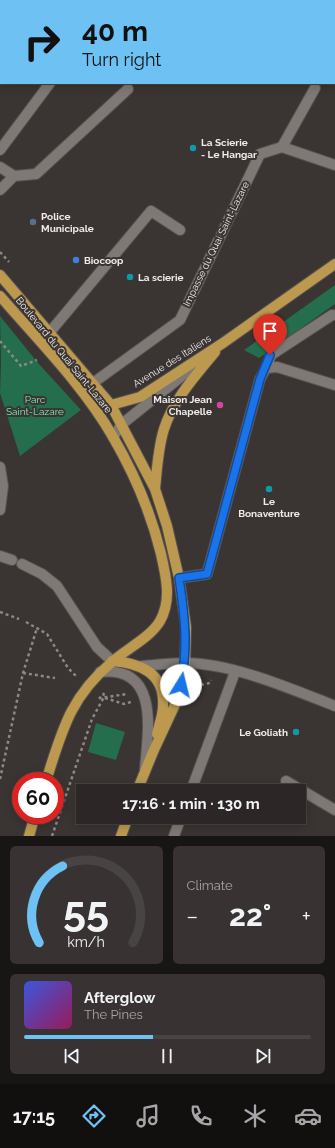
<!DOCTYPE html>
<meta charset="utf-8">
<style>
body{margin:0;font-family:Raleway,sans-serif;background:#383332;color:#f1f3f6;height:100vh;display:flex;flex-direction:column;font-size:15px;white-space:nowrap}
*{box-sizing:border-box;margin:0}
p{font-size:13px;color:#a6a5a7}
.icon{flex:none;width:22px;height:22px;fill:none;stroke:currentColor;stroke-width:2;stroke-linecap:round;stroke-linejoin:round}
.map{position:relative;height:836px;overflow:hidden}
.side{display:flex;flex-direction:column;gap:10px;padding:10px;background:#181515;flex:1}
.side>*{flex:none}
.top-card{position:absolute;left:0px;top:0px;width:335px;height:84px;box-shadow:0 2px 10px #0003,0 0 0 1px #484443;background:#6dc2f3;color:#111;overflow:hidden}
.speed{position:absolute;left:12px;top:772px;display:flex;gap:8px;font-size:20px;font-weight:700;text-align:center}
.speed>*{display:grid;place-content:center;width:52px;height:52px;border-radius:50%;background:#2c2726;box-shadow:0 2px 10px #0003,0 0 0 1px #484443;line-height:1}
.speed .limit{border:6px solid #d22;background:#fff;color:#111}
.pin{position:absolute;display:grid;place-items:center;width:34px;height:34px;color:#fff;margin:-41px -17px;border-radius:50% 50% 50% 0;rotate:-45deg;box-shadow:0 0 4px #0007}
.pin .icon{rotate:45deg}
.me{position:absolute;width:44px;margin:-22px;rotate:9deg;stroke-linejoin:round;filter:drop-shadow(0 0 3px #0008)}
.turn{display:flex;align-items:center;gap:14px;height:84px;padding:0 16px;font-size:18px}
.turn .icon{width:52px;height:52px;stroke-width:2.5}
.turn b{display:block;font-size:28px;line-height:34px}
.big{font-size:30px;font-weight:700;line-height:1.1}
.side .widget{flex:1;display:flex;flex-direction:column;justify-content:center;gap:6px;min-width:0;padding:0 14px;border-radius:6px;background:#383332}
.side .dial{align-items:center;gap:0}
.dial svg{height:104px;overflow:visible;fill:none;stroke:#484443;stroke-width:7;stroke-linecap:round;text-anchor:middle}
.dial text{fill:#f1f3f6;stroke:none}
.song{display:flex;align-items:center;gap:12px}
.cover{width:48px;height:48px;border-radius:6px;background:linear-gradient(135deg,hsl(230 70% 55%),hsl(330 70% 35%))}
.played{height:4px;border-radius:2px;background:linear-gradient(90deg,#6dc2f3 45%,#484443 45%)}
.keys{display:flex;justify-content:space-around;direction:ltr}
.heat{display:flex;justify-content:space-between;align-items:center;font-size:22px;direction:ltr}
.side .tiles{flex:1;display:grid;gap:10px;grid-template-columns:1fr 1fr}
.widget:last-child{grid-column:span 2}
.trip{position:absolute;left:76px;top:784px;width:230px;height:40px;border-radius:0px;background:#2c2726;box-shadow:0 2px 10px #0003,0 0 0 1px #484443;font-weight:700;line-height:40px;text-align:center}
.tab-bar{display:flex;height:64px;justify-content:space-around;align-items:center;background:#12100f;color:#a6a5a7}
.tab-bar .icon{width:28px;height:28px}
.tab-bar .current{color:#6dc2f3}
.tab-bar b{font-size:18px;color:#f1f3f6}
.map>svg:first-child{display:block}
.green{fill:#246d4d}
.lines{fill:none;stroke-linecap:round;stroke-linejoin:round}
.minor-casing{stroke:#575250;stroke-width:12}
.major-casing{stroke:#575250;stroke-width:12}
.path{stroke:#8d8887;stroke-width:2.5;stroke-dasharray:3 3;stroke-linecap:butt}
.minor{stroke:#7f7976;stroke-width:10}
.major{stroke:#bc994f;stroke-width:10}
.route-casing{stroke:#114b97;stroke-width:10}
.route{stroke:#1a73e8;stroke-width:7}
.culture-dot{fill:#0f9aa8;stroke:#3a3432;stroke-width:1.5}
.service-dot{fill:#5c6f8a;stroke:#3a3432;stroke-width:1.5}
.shop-dot{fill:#3f7fe0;stroke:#3a3432;stroke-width:1.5}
.hotel-dot{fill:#d1479c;stroke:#3a3432;stroke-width:1.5}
.labels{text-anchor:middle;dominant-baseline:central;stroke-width:4;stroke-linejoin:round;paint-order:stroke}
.poi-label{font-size:10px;font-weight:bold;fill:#efebea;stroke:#3a3432;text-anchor:start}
.street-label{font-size:10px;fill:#efebea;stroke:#3a3432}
.park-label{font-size:10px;fill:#7eeeb8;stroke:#3a3432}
</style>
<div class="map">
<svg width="335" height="836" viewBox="0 0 335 836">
<rect width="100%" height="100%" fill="#3a3432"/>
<!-- green -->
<path class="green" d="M 335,285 L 335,304 L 259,358 L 244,350 Z
M 0,316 L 38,363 L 81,410 L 20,456 L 0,393 L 1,363 Z
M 96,723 L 125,732 L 116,760 L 88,752 Z"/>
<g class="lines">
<defs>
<path id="minor" d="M 0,10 L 1,11
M 282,147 L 335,165
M 0,150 L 50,83
M 0,167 L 14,176 L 0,190
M 14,176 L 36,174 L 128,89
M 50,332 L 151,211 L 180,230
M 266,368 L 271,355 L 332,315 L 335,315
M 93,383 L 180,320 L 260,154 L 282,147 L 315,88
M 113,437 L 122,424 L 193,367
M 0,467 L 3,486 L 0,510
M 0,556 L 12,560
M 22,564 L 42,574 L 57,586 L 97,647 L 112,661
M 179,578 L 207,574 L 260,379 L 266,368 L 277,367 L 335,385
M 142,666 C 156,665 171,663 185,663 C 232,663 291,689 335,706
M 100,672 C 160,666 148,731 145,769
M 286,781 L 335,810
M 191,791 L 235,672
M 174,836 L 181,817"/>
<path id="major" d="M 189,0 L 192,1
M 334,63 L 335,64
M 0,275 L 111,405 L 155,489 L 167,526 L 179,578 L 186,627 L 185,663 L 179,696 L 153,752 L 137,791
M 0,296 C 38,340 84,386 113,437 C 134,473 151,513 161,554 C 166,576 172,600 160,621 C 150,638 126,649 112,662 C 70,697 62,731 46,781
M 111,405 L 140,397 L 223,343 L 335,264
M 155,489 C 157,469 158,448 164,429 C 173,400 196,375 215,352
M 112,661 C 140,663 165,673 163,706 C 163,715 159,725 157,734
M 29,836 L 35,815
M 121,836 L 128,817"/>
</defs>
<!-- minor casing -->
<use href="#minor" class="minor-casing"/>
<!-- major casing -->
<use href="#major" class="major-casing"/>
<!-- path -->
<path class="path" d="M 0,252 L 9,262
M 0,341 L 21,366 L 37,360
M 0,612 L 19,619
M 26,622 L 47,634 L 68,668 L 77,677
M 23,673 L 55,678
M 195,686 L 210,683 L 211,680
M 99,697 L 100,698 L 127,694
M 105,698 L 124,704 L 131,702
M 0,779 L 23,673 L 37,628
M 52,836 L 92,719 L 104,697 L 103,691"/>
<!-- minor -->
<use href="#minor" class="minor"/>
<!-- major -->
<use href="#major" class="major"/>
</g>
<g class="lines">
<defs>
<path id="route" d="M 181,685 C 188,646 185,617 179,578 L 207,574 L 260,379 L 270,355"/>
</defs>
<!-- route casing -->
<use href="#route" class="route-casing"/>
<!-- route -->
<use href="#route" class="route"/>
</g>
<!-- markers -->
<g class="culture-dot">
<circle cx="193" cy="148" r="4"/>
<circle cx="130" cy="277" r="4"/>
<circle cx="269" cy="489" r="4"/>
<circle cx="296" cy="732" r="4"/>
</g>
<circle class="service-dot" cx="33" cy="222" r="4"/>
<circle class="shop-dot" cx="76" cy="260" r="4"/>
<circle class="hotel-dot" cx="220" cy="405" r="4"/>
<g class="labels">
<!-- poi labels -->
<g class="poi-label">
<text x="201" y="142">La Scierie<tspan x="201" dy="12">- Le Hangar</tspan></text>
<text x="41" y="216">Police<tspan x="41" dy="12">Municipale</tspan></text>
<text x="84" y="260">Biocoop</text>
<text x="138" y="277">La scierie</text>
<text x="212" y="399" text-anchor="end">Maison Jean<tspan x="212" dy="12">Chapelle</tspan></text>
<text x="269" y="501" text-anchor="middle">Le<tspan x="269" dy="12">Bonaventure</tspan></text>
<text x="288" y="732" text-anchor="end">Le Goliath</text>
</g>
<!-- street labels -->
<g class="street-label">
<text transform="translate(216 244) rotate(-64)">Impasse du Quai Saint-Lazare</text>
<text transform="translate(64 355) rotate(51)">Boulevard du Quai Saint-Lazare</text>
<text transform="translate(172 361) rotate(-32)">Avenue des Italiens</text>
</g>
<!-- park labels -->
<g class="park-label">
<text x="35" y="399">Parc<tspan x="35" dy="12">Saint-Lazare</tspan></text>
</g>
</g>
</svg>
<div class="speed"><div class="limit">60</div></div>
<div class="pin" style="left:270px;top:355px;background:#d93025"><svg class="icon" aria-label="arrive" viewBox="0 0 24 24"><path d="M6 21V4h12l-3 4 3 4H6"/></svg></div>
<svg class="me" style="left:181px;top:685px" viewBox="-20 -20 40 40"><circle r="19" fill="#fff"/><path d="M0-13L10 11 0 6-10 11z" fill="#1a73e8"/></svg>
<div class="trip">17:16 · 1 min · 130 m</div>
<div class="top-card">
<div class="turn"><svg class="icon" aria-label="right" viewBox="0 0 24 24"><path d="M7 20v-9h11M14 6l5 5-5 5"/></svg><div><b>40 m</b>Turn right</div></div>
</div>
</div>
<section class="side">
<div class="tiles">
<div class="widget dial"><svg viewBox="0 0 100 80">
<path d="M14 69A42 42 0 1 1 86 69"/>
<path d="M14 69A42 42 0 0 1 32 10" stroke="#6dc2f3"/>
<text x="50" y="56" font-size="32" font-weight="700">55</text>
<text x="50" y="72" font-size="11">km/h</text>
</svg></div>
<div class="widget"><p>Climate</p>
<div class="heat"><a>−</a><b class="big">22°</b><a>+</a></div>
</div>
<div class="widget">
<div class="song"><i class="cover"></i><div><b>Afterglow</b><p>The Pines</p></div></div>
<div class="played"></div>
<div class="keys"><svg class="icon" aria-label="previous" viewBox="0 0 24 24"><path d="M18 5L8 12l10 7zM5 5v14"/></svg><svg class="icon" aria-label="pause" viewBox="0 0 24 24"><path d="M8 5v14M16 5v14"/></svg><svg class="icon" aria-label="next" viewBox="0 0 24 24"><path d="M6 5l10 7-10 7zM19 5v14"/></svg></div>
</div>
</div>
</section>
<nav class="tab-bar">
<b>17:15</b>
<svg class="icon current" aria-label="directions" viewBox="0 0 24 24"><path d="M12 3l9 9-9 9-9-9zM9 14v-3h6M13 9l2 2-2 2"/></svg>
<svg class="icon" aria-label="music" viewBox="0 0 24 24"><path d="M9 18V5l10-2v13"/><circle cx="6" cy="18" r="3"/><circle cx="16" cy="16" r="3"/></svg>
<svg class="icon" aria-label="phone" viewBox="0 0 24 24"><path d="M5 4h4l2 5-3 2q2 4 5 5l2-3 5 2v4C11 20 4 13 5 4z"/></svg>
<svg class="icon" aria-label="climate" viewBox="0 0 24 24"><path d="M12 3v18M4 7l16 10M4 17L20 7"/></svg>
<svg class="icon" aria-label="car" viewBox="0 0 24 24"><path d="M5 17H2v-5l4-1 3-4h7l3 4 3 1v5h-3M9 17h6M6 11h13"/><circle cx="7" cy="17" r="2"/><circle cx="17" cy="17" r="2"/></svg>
</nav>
